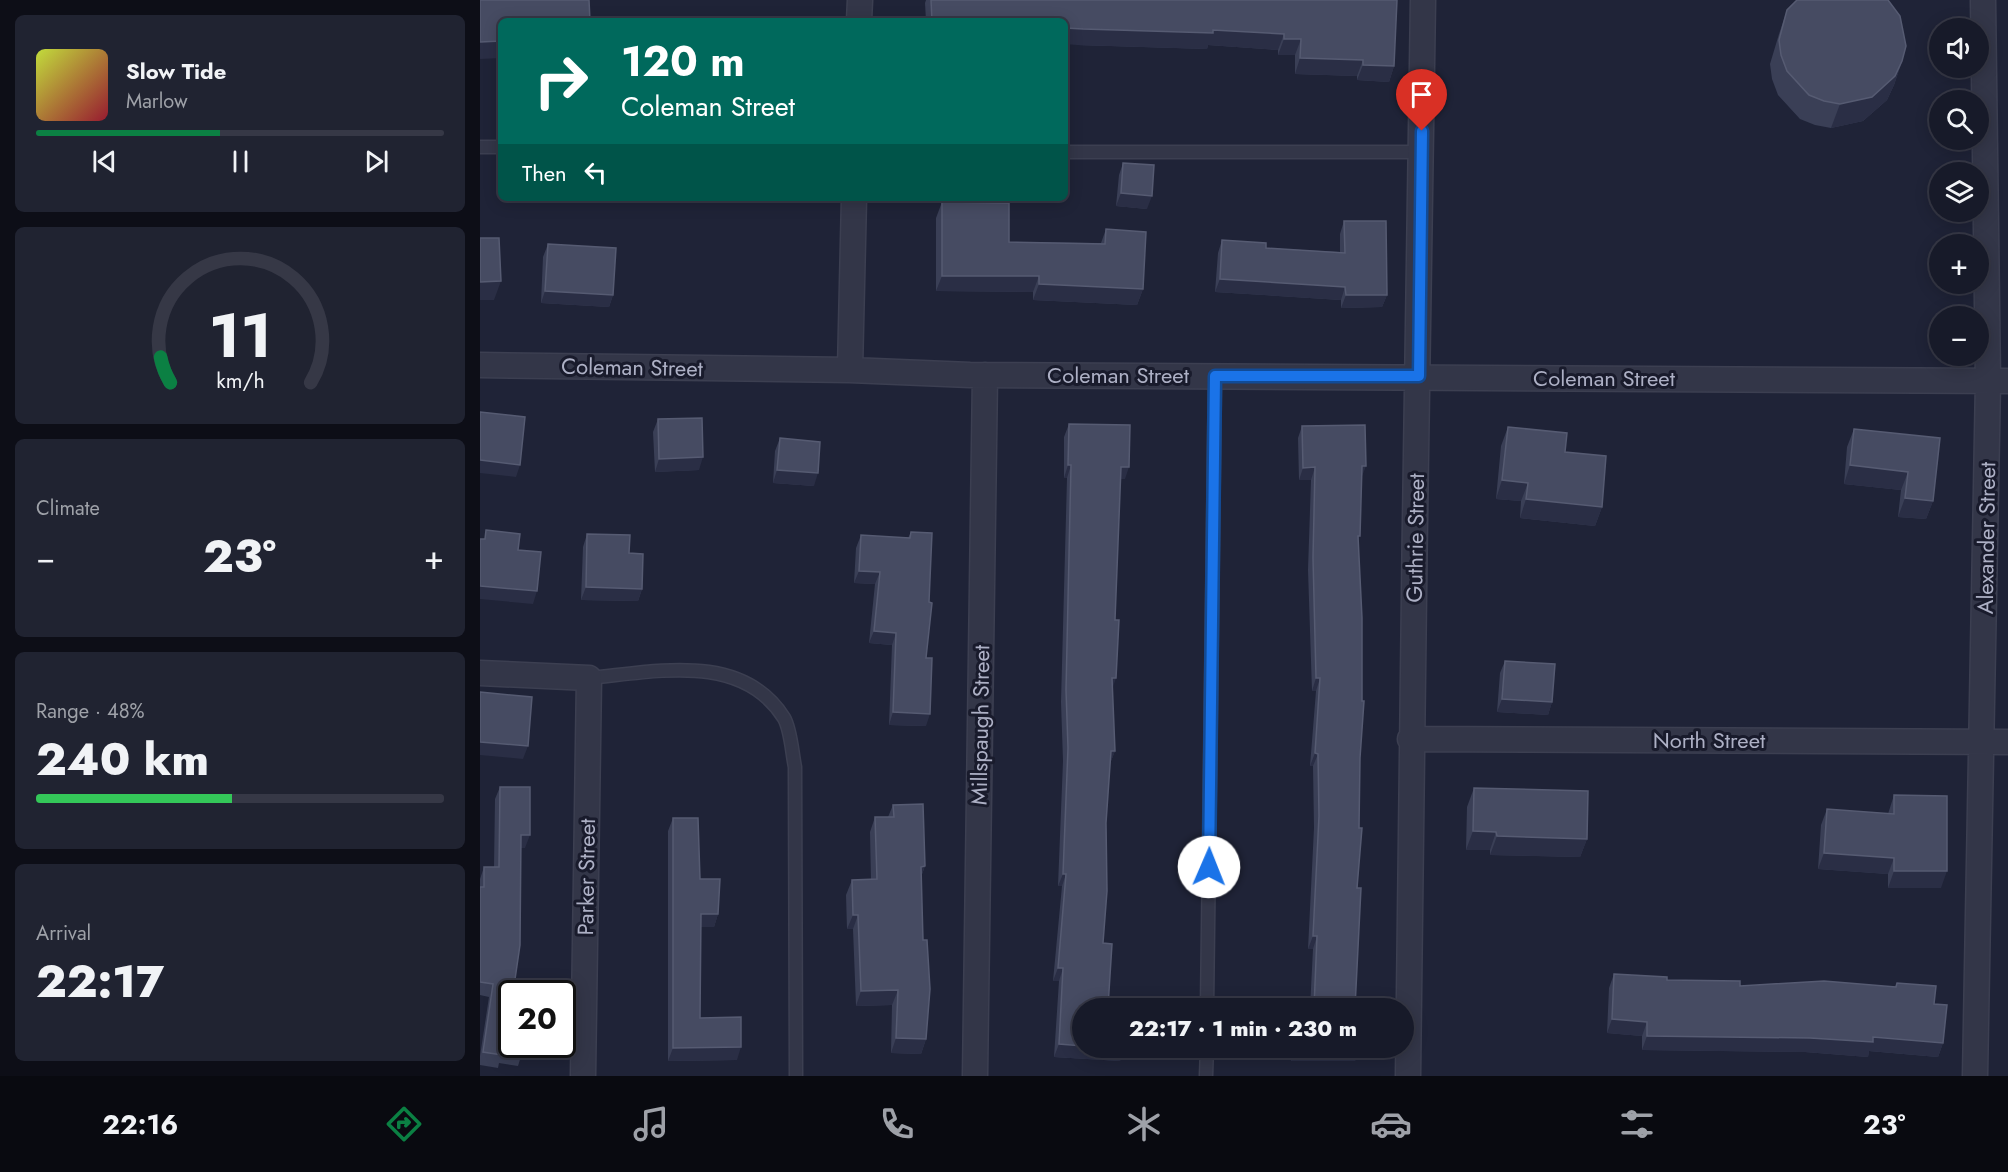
<!DOCTYPE html>
<meta charset="utf-8">
<style>
body{margin:0;font-family:Jost,sans-serif;background:#202331;color:#f1f3f6;height:100vh;display:flex;flex-direction:column;font-size:22px;white-space:nowrap}
*{box-sizing:border-box;margin:0}
p{font-size:20px;color:#9ea1a8}
.icon{flex:none;width:33px;height:33px;fill:none;stroke:currentColor;stroke-width:2;stroke-linecap:round;stroke-linejoin:round}
.map{position:relative;flex:1;overflow:hidden}
.side{display:flex;flex-direction:column;gap:15px;padding:15px;background:#0d0e17;width:480px}
.side>*{flex:none}
.hud{position:absolute;left:18px;top:18px;width:570px;height:183px;border-radius:9px;box-shadow:0 3px 15px #0003,0 0 0 2px #363846;background:#00695c;color:#fff;overflow:hidden}
.fabs{position:absolute;left:1449px;top:18px;display:grid;gap:12px}
.fabs a{display:grid;place-items:center;width:60px;height:60px;border-radius:50%;background:#171a29;box-shadow:0 3px 15px #0003,0 0 0 2px #363846;font-size:30px}
.speed{position:absolute;left:18px;top:980px;display:flex;gap:12px;font-size:30px;font-weight:700;text-align:center}
.speed>*{display:grid;place-content:center;width:78px;height:78px;border-radius:50%;background:#171a29;box-shadow:0 3px 15px #0003,0 0 0 2px #363846;line-height:1}
.speed .limit{border:3px solid #111;border-radius:9px;background:#fff;color:#111}
.pin{position:absolute;display:grid;place-items:center;width:51px;height:51px;color:#fff;margin:-62px -26px;border-radius:50% 50% 50% 0;rotate:-45deg;box-shadow:0 0 6px #0007}
.pin .icon{rotate:45deg}
.me{position:absolute;width:66px;margin:-33px;rotate:1deg;stroke-linejoin:round;filter:drop-shadow(0 0 4px #0008)}
.turn{display:flex;align-items:center;gap:21px;height:126px;padding:0 24px;font-size:27px}
.turn .icon{width:78px;height:78px;stroke-width:2.5}
.turn b{display:block;font-size:42px;line-height:51px}
.then{display:flex;align-items:center;height:57px;padding:0 24px;background:#0003;gap:12px;font-size:22px}
.big{font-size:45px;font-weight:800;line-height:1.1}
.side .card{flex:1;display:flex;flex-direction:column;justify-content:center;gap:9px;min-width:0;padding:0 21px;border-radius:9px;background:#202331}
.side .dial{align-items:center;gap:0}
.dial svg{height:156px;overflow:visible;fill:none;stroke:#363846;stroke-width:7;stroke-linecap:round;text-anchor:middle}
.dial text{fill:#f1f3f6;stroke:none}
.song{display:flex;align-items:center;gap:18px}
.cover{width:72px;height:72px;border-radius:9px;background:linear-gradient(135deg,hsl(70 70% 55%),hsl(350 70% 35%))}
.played{height:6px;border-radius:3px;background:linear-gradient(90deg,#0b8043 45%,#363846 45%)}
.keys{display:flex;justify-content:space-around;direction:ltr}
.heat{display:flex;justify-content:space-between;align-items:center;font-size:33px;direction:ltr}
.charge{height:9px;border-radius:4px;background:linear-gradient(90deg,#34c759 48%,#363846 0)}
.trip{position:absolute;left:592px;top:998px;width:342px;height:60px;border-radius:30px;background:#171a29;box-shadow:0 3px 15px #0003,0 0 0 2px #363846;font-weight:800;line-height:60px;text-align:center}
.dock{display:flex;height:96px;justify-content:space-around;align-items:center;background:#090a10;color:#9ea1a8}
.dock .icon{width:42px;height:42px}
.dock .current{color:#0b8043}
.dock b{font-size:27px;color:#f1f3f6}
main{display:flex;flex:1;min-height:0}
.map>svg:first-child{display:block}
.lines{fill:none;stroke-linecap:round;stroke-linejoin:round}
.lane-casing{stroke:#3c3f51;stroke-width:15}
.street-casing{stroke:#3c3f51;stroke-width:27}
.lane{stroke:#333648;stroke-width:12}
.street{stroke:#333648;stroke-width:24}
.wall{fill:#3a3f56}
.shaded-wall{fill:#2a2e45}
.building{fill:#464b62;stroke:#565b72;stroke-width:1.5}
.route-casing{stroke:#114b97;stroke-width:15}
.route{stroke:#1a73e8;stroke-width:10}
.labels{text-anchor:middle;dominant-baseline:central;stroke-width:6;stroke-linejoin:round;paint-order:stroke}
.street-label{font-size:22px;fill:#adb0c5;stroke:#191b2c}
</style>
<main>
<section class="side">
<div class="card">
<div class="song"><i class="cover"></i><div><b>Slow Tide</b><p>Marlow</p></div></div>
<div class="played"></div>
<div class="keys"><svg class="icon" aria-label="previous" viewBox="0 0 24 24"><path d="M18 5L8 12l10 7zM5 5v14"/></svg><svg class="icon" aria-label="pause" viewBox="0 0 24 24"><path d="M8 5v14M16 5v14"/></svg><svg class="icon" aria-label="next" viewBox="0 0 24 24"><path d="M6 5l10 7-10 7zM19 5v14"/></svg></div>
</div>
<div class="card dial"><svg viewBox="0 0 100 80">
<path d="M14 69A42 42 0 1 1 86 69"/>
<path d="M14 69A42 42 0 0 1 9 56" stroke="#0b8043"/>
<text x="50" y="56" font-size="32" font-weight="700">11</text>
<text x="50" y="72" font-size="11">km/h</text>
</svg></div>
<div class="card"><p>Climate</p>
<div class="heat"><a>−</a><b class="big">23°</b><a>+</a></div>
</div>
<div class="card"><p>Range · 48%</p><b class="big">240 km</b><div class="charge"></div></div>
<div class="card"><p>Arrival</p><b class="big">22:17</b></div>
</section>
<div class="map">
<svg width="1528" height="1076" viewBox="0 0 1528 1076">
<rect width="100%" height="100%" fill="#1f2337"/>
<g class="lines">
<defs>
<path id="lane" d="M 0,147 L 21,147
M 585,152 L 941,152
M 109,678 C 174,672 262,651 304,718 C 311,730 312,753 315,767 L 316,1076
M 727,1008 L 735,376
M 726,1076 L 727,1047"/>
<path id="street" d="M 379,21 L 380,0
M 0,365 L 370,370 L 490,375 L 1528,381
M 370,370 L 374,198
M 0,673 L 109,678 L 103,1076
M 930,739 L 1528,742
M 495,1076 L 505,375
M 928,1076 C 930,717 939,359 943,0
M 1495,1076 L 1508,381 L 1503,0"/>
</defs>
<!-- lane casing -->
<use href="#lane" class="lane-casing"/>
<!-- street casing -->
<use href="#street" class="street-casing"/>
<!-- lane -->
<use href="#lane" class="lane"/>
<!-- street -->
<use href="#street" class="street"/>
</g>
<!-- wall -->
<path class="wall" d="M 446,0 L 917,0 L 914,66 L 909,82 L 877,80 L 877,76 L 815,74 L 815,55 L 798,55 L 798,50 L 728,45 L 727,49 L 597,45 L 585,21 L 446,21 L 445,3 Z
M 1307,10 L 1422,61 L 1414,85 L 1407,100 L 1383,121 L 1351,128 L 1335,125 L 1320,119 L 1298,95 L 1292,79 L 1290,64 L 1299,34 Z
M 643,163 L 667,209 L 636,206 L 639,175 Z
M 462,202 L 529,242 L 621,243 L 626,229 L 663,289 L 657,305 L 553,300 L 553,292 L 456,291 L 456,218 Z
M 864,221 L 907,295 L 902,307 L 861,308 L 861,300 L 735,292 L 738,253 L 742,240 L 786,248 L 860,252 L 860,234 Z
M 68,244 L 133,295 L 129,307 L 61,303 L 63,257 Z
M 178,419 L 219,470 L 175,472 L 173,432 Z
M 589,424 L 645,479 L 640,479 L 632,688 L 635,751 L 630,763 L 626,823 L 623,943 L 628,1007 L 644,1048 L 640,1061 L 574,1057 L 579,981 L 573,981 L 582,886 L 578,886 L 583,761 L 581,702 L 587,478 L 584,478 L 584,437 Z
M 822,426 L 882,478 L 878,543 L 880,758 L 875,1008 L 830,1008 L 833,949 L 828,949 L 834,828 L 833,766 L 830,766 L 836,691 L 832,691 L 828,570 L 831,480 L 819,480 L 818,438 Z
M 1028,427 L 1085,452 L 1122,507 L 1115,526 L 1040,518 L 1041,501 L 1016,499 L 1021,446 Z
M 1374,429 L 1460,438 L 1453,501 L 1446,519 L 1418,517 L 1421,490 L 1364,484 L 1367,447 Z
M 300,438 L 334,486 L 293,483 L 295,451 Z
M 431,532 L 446,658 L 446,726 L 409,725 L 412,645 L 389,643 L 395,584 L 374,583 L 376,548 L 381,535 L 428,538 Z
M 107,534 L 162,589 L 158,601 L 101,600 L 103,547 Z
M 1025,661 L 1072,702 L 1068,715 L 1017,712 L 1020,673 Z
M 20,787 L 45,848 L 41,848 L 32,993 L 32,1044 L 42,1053 L 38,1066 L 19,1063 L 18,1068 L 0,1065 L 0,1056 L 9,997 L 0,995 L 0,879 L 4,867 L 14,867 L 15,799 Z
M 994,788 L 1107,839 L 1100,857 L 1010,855 L 1010,850 L 986,850 L 987,807 Z
M 1414,795 L 1461,888 L 1408,888 L 1408,874 L 1338,869 L 1341,825 L 1347,809 L 1408,814 Z
M 413,805 L 445,866 L 441,877 L 446,1039 L 441,1054 L 411,1053 L 412,1005 L 376,1006 L 373,929 L 367,929 L 366,895 L 372,880 L 391,880 L 390,832 L 395,817 L 408,817 Z
M 193,818 L 220,879 L 238,914 L 234,927 L 221,927 L 220,1018 L 257,1060 L 188,1061 L 188,831 Z
M 1134,974 L 1187,980 L 1260,986 L 1415,987 L 1417,983 L 1454,1004 L 1463,1043 L 1458,1057 L 1389,1051 L 1388,1057 L 1325,1052 L 1162,1050 L 1162,1036 L 1127,1033 L 1129,988 Z
M 811,1047 L 879,1047 L 879,1048 L 875,1061 L 811,1061 Z"/>
<!-- shaded-wall -->
<path class="shaded-wall" d="M 585,28 L 733,30 L 804,34 L 798,50 L 728,45 L 727,49 L 597,45 L 585,44 Z
M 804,39 L 821,39 L 815,55 L 798,55 Z
M 21,41 L 21,58 L 0,59 L 0,42 Z
M 820,58 L 883,60 L 877,76 L 815,74 Z
M 1422,61 L 1414,85 L 1407,100 L 1383,121 L 1351,128 L 1360,104 Z
M 883,65 L 914,66 L 909,82 L 877,80 Z
M 641,193 L 672,196 L 667,209 L 636,206 Z
M 462,276 L 559,276 L 553,292 L 456,291 Z
M 740,279 L 865,287 L 861,300 L 735,292 Z
M 21,281 L 14,300 L 0,300 L 0,282 Z
M 559,284 L 663,289 L 657,305 L 553,300 Z
M 65,291 L 133,295 L 129,307 L 61,303 Z
M 866,295 L 907,295 L 902,307 L 861,308 Z
M 223,457 L 219,470 L 175,472 L 179,459 Z
M 0,460 L 40,465 L 36,477 L 0,473 Z
M 588,465 L 591,465 L 587,478 L 584,478 Z
M 1370,465 L 1428,472 L 1421,490 L 1364,484 Z
M 882,466 L 886,466 L 881,479 Z
M 641,467 L 649,467 L 645,479 L 636,479 Z
M 835,467 L 831,480 L 819,480 L 823,468 Z
M 297,470 L 338,473 L 334,486 L 293,483 Z
M 1022,480 L 1048,483 L 1041,501 L 1016,499 Z
M 1425,498 L 1453,501 L 1446,519 L 1418,517 Z
M 1046,499 L 1122,507 L 1115,526 L 1040,518 Z
M 379,571 L 400,572 L 395,584 L 374,583 Z
M 0,586 L 57,591 L 53,604 L 0,599 Z
M 106,587 L 162,589 L 158,601 L 101,600 Z
M 394,631 L 416,633 L 412,645 L 389,643 Z
M 632,678 L 636,678 L 632,690 Z
M 836,678 L 840,678 L 836,691 L 832,691 Z
M 1022,699 L 1072,702 L 1068,715 L 1017,712 Z
M 413,712 L 450,714 L 446,726 L 409,725 Z
M 0,742 L 48,746 L 43,759 L 0,755 Z
M 631,751 L 635,751 L 630,764 Z
M 835,753 L 838,754 L 833,766 L 830,766 Z
M 993,831 L 1016,832 L 1010,850 L 986,850 Z
M 41,835 L 50,835 L 45,848 L 37,848 Z
M 1017,836 L 1107,839 L 1100,857 L 1010,855 Z
M 1344,853 L 1414,858 L 1408,874 L 1338,869 Z
M 445,866 L 439,881 L 441,867 Z
M 1414,871 L 1467,871 L 1461,888 L 1408,888 Z
M 583,874 L 586,874 L 582,886 L 578,886 Z
M 221,914 L 238,914 L 234,927 L 217,927 Z
M 373,915 L 378,915 L 373,929 L 367,929 Z
M 833,936 L 837,936 L 833,949 L 828,949 Z
M 578,968 L 583,968 L 579,981 L 573,981 Z
M 418,990 L 412,1005 L 376,1006 L 381,991 Z
M 1132,1019 L 1167,1022 L 1162,1036 L 1127,1033 Z
M 1167,1036 L 1393,1037 L 1463,1043 L 1458,1057 L 1389,1051 L 1388,1057 L 1325,1052 L 1162,1050 Z
M 416,1038 L 446,1039 L 441,1054 L 411,1053 Z
M 579,1044 L 603,1046 L 603,1047 L 644,1048 L 640,1061 L 574,1057 Z
M 261,1047 L 257,1060 L 188,1061 L 193,1048 Z
M 879,1048 L 875,1061 L 811,1061 L 815,1049 Z"/>
<!-- building -->
<path class="building" d="M 0,0 L 109,0 L 110,21 L 21,21 L 21,41 L 0,42 Z
M 451,0 L 917,0 L 914,66 L 883,65 L 883,60 L 820,58 L 821,39 L 804,39 L 804,34 L 733,30 L 733,33 L 603,29 L 585,28 L 585,21 L 452,21 Z
M 1317,0 L 1408,0 L 1420,16 L 1426,46 L 1422,61 L 1415,76 L 1392,97 L 1360,104 L 1344,101 L 1329,95 L 1307,71 L 1301,55 L 1299,40 L 1307,10 Z
M 643,163 L 674,165 L 672,196 L 641,193 Z
M 462,202 L 529,203 L 529,242 L 625,244 L 626,229 L 666,232 L 663,289 L 559,284 L 559,276 L 462,276 Z
M 864,221 L 906,221 L 907,295 L 866,295 L 865,287 L 740,279 L 742,240 L 786,243 L 786,248 L 865,253 Z
M 0,238 L 19,238 L 21,281 L 0,282 Z
M 68,244 L 136,248 L 133,295 L 65,291 Z
M 0,412 L 45,417 L 40,465 L 0,460 Z
M 222,418 L 223,457 L 179,459 L 178,419 Z
M 589,424 L 650,425 L 649,467 L 641,467 L 635,620 L 639,620 L 636,678 L 632,678 L 635,751 L 631,751 L 626,823 L 627,891 L 623,943 L 632,944 L 628,1007 L 645,1008 L 603,1008 L 603,1046 L 579,1044 L 583,968 L 578,968 L 586,874 L 583,874 L 588,748 L 586,690 L 591,465 L 588,465 Z
M 885,425 L 886,466 L 882,466 L 880,536 L 878,536 L 882,618 L 882,701 L 884,701 L 880,758 L 879,828 L 882,828 L 877,888 L 881,888 L 875,1008 L 879,1008 L 834,1008 L 837,936 L 833,936 L 839,816 L 838,754 L 835,753 L 840,678 L 836,678 L 833,558 L 835,467 L 823,468 L 822,426 Z
M 1028,427 L 1087,433 L 1085,452 L 1126,456 L 1122,507 L 1046,499 L 1048,483 L 1022,480 Z
M 1374,429 L 1460,438 L 1453,501 L 1425,498 L 1428,472 L 1370,465 Z
M 300,438 L 340,442 L 338,473 L 297,470 Z
M 6,530 L 40,534 L 38,550 L 61,552 L 57,591 L 0,586 L 0,539 L 5,539 Z
M 431,532 L 452,533 L 449,602 L 452,603 L 446,658 L 452,658 L 450,714 L 413,712 L 416,633 L 394,631 L 400,572 L 379,571 L 381,535 L 430,538 Z
M 107,534 L 150,535 L 149,553 L 163,554 L 162,589 L 106,587 Z
M 1025,661 L 1075,664 L 1072,702 L 1022,699 Z
M 0,692 L 52,697 L 48,746 L 0,742 Z
M 20,787 L 50,787 L 50,835 L 41,835 L 40,945 L 33,993 L 32,993 L 32,1044 L 44,1044 L 42,1053 L 23,1050 L 22,1055 L 3,1052 L 13,984 L 0,982 L 0,887 L 4,887 L 4,867 L 19,867 Z
M 994,788 L 1108,791 L 1107,839 L 1017,836 L 1016,832 L 993,831 Z
M 1414,795 L 1467,796 L 1467,871 L 1414,871 L 1414,858 L 1344,853 L 1347,809 L 1414,814 Z
M 443,804 L 445,866 L 441,867 L 443,940 L 447,940 L 450,989 L 446,1039 L 416,1038 L 418,990 L 381,991 L 378,915 L 373,915 L 372,880 L 397,879 L 395,817 L 414,817 L 413,805 Z
M 193,818 L 218,818 L 220,879 L 240,879 L 238,914 L 221,914 L 220,1018 L 261,1017 L 261,1047 L 193,1048 Z
M 1134,974 L 1187,977 L 1187,980 L 1260,981 L 1260,986 L 1344,981 L 1416,987 L 1417,983 L 1456,986 L 1454,1004 L 1467,1005 L 1463,1043 L 1393,1037 L 1393,1042 L 1330,1038 L 1167,1036 L 1167,1022 L 1132,1019 Z
M 621,1047 L 644,1047 L 644,1048 Z
M 815,1047 L 879,1047 L 879,1048 L 815,1049 Z"/>
<g class="lines">
<defs>
<path id="route" d="M 729,867 L 735,376 L 939,376 L 942,131"/>
</defs>
<!-- route casing -->
<use href="#route" class="route-casing"/>
<!-- route -->
<use href="#route" class="route"/>
</g>
<g class="labels">
<!-- street labels -->
<g class="street-label">
<text transform="translate(152 367) rotate(1)">Coleman Street</text>
<text x="638" y="375">Coleman Street</text>
<text x="1124" y="378">Coleman Street</text>
<text transform="translate(935 538) rotate(-89)">Guthrie Street</text>
<text transform="translate(1506 538) rotate(-89)">Alexander Street</text>
<text transform="translate(500 725) rotate(-89)">Millspaugh Street</text>
<text x="1229" y="740">North Street</text>
<text transform="translate(106 877) rotate(-89)">Parker Street</text>
</g>
</g>
</svg>
<div class="fabs">
<a><svg class="icon" aria-label="sound" viewBox="0 0 24 24"><path d="M4 9h4l5-4v14l-5-4H4zM17 9q2 3 0 6"/></svg></a>
<a><svg class="icon" aria-label="search" viewBox="0 0 24 24"><circle cx="10" cy="10" r="6"/><path d="M15 15l6 6"/></svg></a>
<a><svg class="icon" aria-label="layers" viewBox="0 0 24 24"><path d="M12 4l9 5-9 5-9-5zM3 14l9 5 9-5"/></svg></a>
<a>+</a>
<a>−</a>
</div>
<div class="speed"><div class="limit">20</div></div>
<div class="pin" style="left:942px;top:131px;background:#d93025"><svg class="icon" aria-label="arrive" viewBox="0 0 24 24"><path d="M6 21V4h12l-3 4 3 4H6"/></svg></div>
<svg class="me" style="left:729px;top:867px" viewBox="-20 -20 40 40"><circle r="19" fill="#fff"/><path d="M0-13L10 11 0 6-10 11z" fill="#1a73e8"/></svg>
<div class="trip">22:17 · 1 min · 230 m</div>
<div class="hud">
<div class="turn"><svg class="icon" aria-label="right" viewBox="0 0 24 24"><path d="M7 20v-9h11M14 6l5 5-5 5"/></svg><div><b>120 m</b>Coleman Street</div></div>
<div class="then">Then<svg class="icon" aria-label="left" viewBox="0 0 24 24"><path d="M17 20v-9H6M10 6l-5 5 5 5"/></svg></div>
</div>
</div>
</main>
<nav class="dock">
<b>22:16</b>
<svg class="icon current" aria-label="directions" viewBox="0 0 24 24"><path d="M12 3l9 9-9 9-9-9zM9 14v-3h6M13 9l2 2-2 2"/></svg>
<svg class="icon" aria-label="music" viewBox="0 0 24 24"><path d="M9 18V5l10-2v13"/><circle cx="6" cy="18" r="3"/><circle cx="16" cy="16" r="3"/></svg>
<svg class="icon" aria-label="phone" viewBox="0 0 24 24"><path d="M5 4h4l2 5-3 2q2 4 5 5l2-3 5 2v4C11 20 4 13 5 4z"/></svg>
<svg class="icon" aria-label="climate" viewBox="0 0 24 24"><path d="M12 3v18M4 7l16 10M4 17L20 7"/></svg>
<svg class="icon" aria-label="car" viewBox="0 0 24 24"><path d="M5 17H2v-5l4-1 3-4h7l3 4 3 1v5h-3M9 17h6M6 11h13"/><circle cx="7" cy="17" r="2"/><circle cx="17" cy="17" r="2"/></svg>
<svg class="icon" aria-label="filters" viewBox="0 0 24 24"><path d="M4 7h16M4 17h16"/><circle cx="9" cy="7" r="2"/><circle cx="15" cy="17" r="2"/></svg>
<b>23°</b>
</nav>
